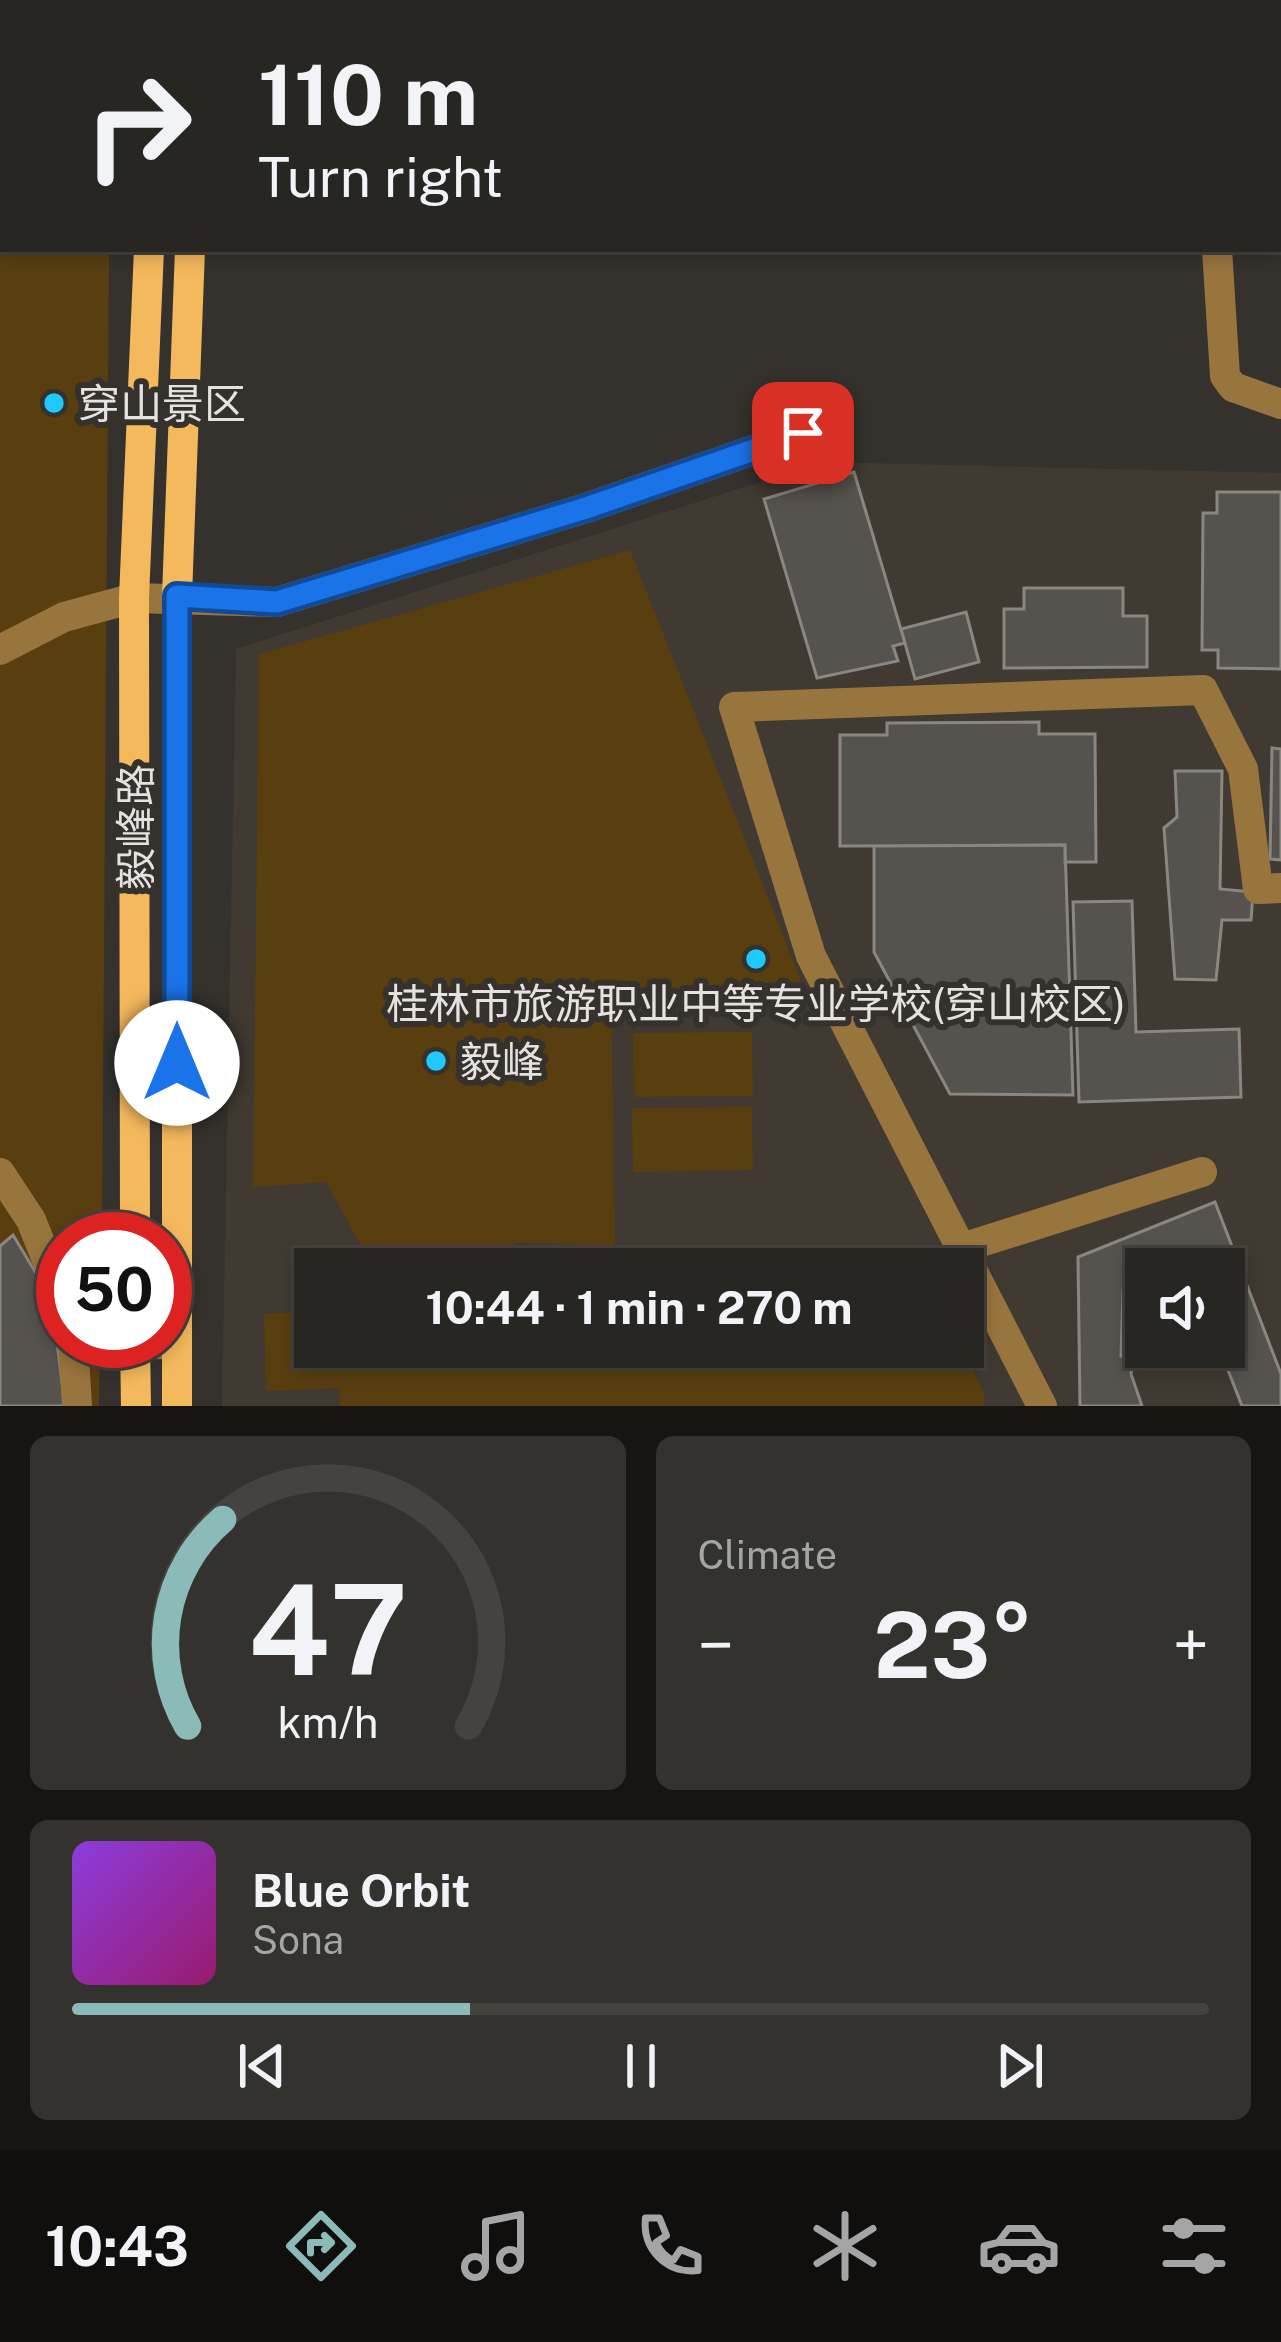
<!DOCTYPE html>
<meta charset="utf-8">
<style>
body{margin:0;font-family:"Public Sans","Noto Sans SC",sans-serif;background:#34322f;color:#f1f3f6;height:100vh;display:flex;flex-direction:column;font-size:45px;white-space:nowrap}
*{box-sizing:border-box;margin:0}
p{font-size:39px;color:#a5a5a5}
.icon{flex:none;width:66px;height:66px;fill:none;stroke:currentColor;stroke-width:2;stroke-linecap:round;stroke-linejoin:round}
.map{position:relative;height:1406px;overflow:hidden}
.drawer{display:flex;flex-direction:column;gap:30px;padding:30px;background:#161513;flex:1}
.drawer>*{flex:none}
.guide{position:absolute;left:0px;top:0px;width:1281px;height:252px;box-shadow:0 6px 18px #0003,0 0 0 3px #444340;background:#282622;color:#f1f3f6;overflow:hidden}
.controls{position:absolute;left:1125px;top:1248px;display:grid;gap:24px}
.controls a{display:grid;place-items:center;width:120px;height:120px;border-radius:0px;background:#282622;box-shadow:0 6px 18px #0003,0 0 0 3px #444340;font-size:60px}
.speed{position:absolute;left:36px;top:1212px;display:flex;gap:24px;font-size:60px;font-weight:700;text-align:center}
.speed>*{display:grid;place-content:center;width:156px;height:156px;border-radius:50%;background:#282622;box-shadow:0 6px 18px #0003,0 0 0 3px #444340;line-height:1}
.speed .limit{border:18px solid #d22;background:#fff;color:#111}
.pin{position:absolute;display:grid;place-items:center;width:102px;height:102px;color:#fff;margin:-51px;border-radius:24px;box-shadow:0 6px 18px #0006}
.me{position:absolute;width:132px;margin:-66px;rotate:0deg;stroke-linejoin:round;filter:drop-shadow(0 0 9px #0008)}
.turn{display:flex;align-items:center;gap:42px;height:252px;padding:0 60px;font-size:54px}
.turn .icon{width:156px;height:156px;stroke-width:2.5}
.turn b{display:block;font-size:84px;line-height:102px}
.big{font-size:90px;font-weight:700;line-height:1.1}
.drawer .card{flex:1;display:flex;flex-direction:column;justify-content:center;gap:18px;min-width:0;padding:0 42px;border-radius:18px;background:#34322f}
.drawer .dial{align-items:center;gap:0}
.dial svg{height:312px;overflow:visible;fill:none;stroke:#444340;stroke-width:7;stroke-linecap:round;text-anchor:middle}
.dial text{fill:#f1f3f6;stroke:none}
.song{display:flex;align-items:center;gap:36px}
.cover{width:144px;height:144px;border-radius:18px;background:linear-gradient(135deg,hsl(270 70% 55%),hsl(320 70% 35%))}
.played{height:12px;border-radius:6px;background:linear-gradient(90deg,#8bbbb9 35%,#444340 35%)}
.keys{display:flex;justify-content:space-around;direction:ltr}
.heat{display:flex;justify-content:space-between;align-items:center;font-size:66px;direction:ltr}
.drawer .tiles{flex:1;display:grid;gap:30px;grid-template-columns:1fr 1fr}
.card:last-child{grid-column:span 2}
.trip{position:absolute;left:294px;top:1248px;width:690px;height:120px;border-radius:0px;background:#282622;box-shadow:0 6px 18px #0003,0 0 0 3px #444340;font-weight:700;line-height:120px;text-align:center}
.menu{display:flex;height:192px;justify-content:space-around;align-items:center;background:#100f0e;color:#a5a5a5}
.menu .icon{width:84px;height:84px}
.menu .on{color:#8bbbb9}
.menu b{font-size:54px;color:#f1f3f6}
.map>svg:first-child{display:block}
.built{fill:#413a32;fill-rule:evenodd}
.green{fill:#593e10}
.building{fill:#56534e;stroke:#8a8681;stroke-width:3}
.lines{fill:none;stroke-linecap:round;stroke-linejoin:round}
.minor{stroke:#99753e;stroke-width:30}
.major{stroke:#f5b95d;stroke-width:30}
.route-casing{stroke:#114b97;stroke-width:30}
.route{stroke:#1a73e8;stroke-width:21}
.poi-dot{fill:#20c9fd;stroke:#35322e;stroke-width:4.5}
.labels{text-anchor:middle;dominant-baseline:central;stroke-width:12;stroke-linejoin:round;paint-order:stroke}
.poi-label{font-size:42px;fill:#e5e3e0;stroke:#35322e;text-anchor:start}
.street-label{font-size:42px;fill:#e5e3e0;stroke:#35322e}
</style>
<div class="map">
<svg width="1281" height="1406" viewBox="0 0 1281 1406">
<rect width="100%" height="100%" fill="#35322e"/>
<!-- built -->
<path class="built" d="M 823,462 L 1281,473 L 1281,1406 L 222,1406 L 236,649 ZM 315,1269 L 963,1269 L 963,1347 L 315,1347 ZM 1146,1269 L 1224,1269 L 1224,1347 L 1146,1347 Z"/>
<!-- green -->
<path class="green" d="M 0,0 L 114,0 L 3,3 L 3,249 L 109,249 L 102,1239 L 63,1239 L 63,1341 L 100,1341 L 99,1406 L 0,1406 Z
M 630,550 L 809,1001 L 611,993 L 615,1246 L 518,1243 L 450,1269 L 374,1269 L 326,1182 L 253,1187 L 259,654 Z
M 752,1032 L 753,1096 L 634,1097 L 633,1033 Z
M 752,1107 L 753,1170 L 633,1172 L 632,1108 Z
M 504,1260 L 916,1260 L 920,1269 L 495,1269 Z
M 315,1311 L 315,1347 L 961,1347 L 984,1392 L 984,1406 L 340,1406 L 339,1388 L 266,1391 L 264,1314 Z"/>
<!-- building -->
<path class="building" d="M 854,472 L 905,643 L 893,646 L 898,661 L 817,678 L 764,499 Z
M 1217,492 L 1281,492 L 1281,669 L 1218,668 L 1218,650 L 1202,650 L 1203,513 L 1217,513 Z
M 1024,588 L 1123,588 L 1123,616 L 1147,616 L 1147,667 L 1004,668 L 1004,609 L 1024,609 Z
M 966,612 L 979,662 L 915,679 L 901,629 Z
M 1039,722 L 1039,734 L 1095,734 L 1096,862 L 1065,862 L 1065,845 L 840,846 L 840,735 L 887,735 L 887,723 Z
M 1272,748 L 1281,749 L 1281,860 L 1270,859 Z
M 1175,771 L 1222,771 L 1220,889 L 1253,892 L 1251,920 L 1222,920 L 1216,980 L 1175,979 L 1164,828 L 1177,817 Z
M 1065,845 L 1073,1095 L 950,1094 L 874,952 L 874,846 Z
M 1132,901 L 1136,1032 L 1239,1029 L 1241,1097 L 1079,1102 L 1073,902 Z
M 1215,1202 L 1281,1374 L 1281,1406 L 1242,1406 L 1219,1347 L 1224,1347 L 1224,1269 L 1187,1266 L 1146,1269 L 1146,1281 L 1123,1290 L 1121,1356 L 1134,1357 L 1131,1374 L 1142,1406 L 1080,1406 L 1078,1257 Z
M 13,1235 L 45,1288 L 54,1319 L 65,1406 L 0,1406 L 0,1246 Z"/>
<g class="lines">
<!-- minor -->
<path class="minor" d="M 1278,203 L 1281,202
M 1217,249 L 1225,376 L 1233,387 L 1281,404
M 0,650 L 64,617 L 134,598 L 277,602 L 586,508 L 803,433
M 0,1173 L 31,1220 L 63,1300
M 962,1248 L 1202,1172
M 73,1341 L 77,1406
M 74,1345 L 177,1344
M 1042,1406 L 811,956 L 734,707 L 1203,690 L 1243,769 L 1258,889 L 1281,888"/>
<!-- major -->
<path class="major" d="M 159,3 L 159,0
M 199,3 L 199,0
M 135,1239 L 134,598 L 149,249
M 135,1341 L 136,1406
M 177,1406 L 177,596 L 190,249"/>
</g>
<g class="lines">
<defs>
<path id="route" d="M 177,1063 L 177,596 L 277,602 L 586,508 L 803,433"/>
</defs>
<!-- route casing -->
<use href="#route" class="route-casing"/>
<!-- route -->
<use href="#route" class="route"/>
</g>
<!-- markers -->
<g class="poi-dot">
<circle cx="54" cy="403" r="12"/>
<circle cx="756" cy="959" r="12"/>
<circle cx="436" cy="1061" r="12"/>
</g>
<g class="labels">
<!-- poi labels -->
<g class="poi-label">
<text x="78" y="403">穿山景区</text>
<text x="756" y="1003" text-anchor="middle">桂林市旅游职业中等专业学校(穿山校区)</text>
<text x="460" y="1061">毅峰</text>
</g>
<!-- street labels -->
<g class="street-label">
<text transform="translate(135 827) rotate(-90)">毅峰路</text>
</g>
</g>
</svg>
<div class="controls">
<a><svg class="icon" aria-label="sound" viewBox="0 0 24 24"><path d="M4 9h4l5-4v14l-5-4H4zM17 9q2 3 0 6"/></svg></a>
</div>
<div class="speed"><div class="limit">50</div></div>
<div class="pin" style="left:803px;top:433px;background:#d93025"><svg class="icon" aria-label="arrive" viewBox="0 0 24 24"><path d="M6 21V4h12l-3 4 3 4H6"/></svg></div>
<svg class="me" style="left:177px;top:1063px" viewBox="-20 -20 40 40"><circle r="19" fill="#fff"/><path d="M0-13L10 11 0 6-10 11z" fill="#1a73e8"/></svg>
<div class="trip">10:44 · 1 min · 270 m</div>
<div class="guide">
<div class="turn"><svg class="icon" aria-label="right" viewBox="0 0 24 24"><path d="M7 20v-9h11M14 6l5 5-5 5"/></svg><div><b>110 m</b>Turn right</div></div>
</div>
</div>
<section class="drawer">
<div class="tiles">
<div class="card dial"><svg viewBox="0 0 100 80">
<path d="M14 69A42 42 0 1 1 86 69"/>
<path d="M14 69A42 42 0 0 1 23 16" stroke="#8bbbb9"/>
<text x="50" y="56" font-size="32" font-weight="700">47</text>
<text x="50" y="72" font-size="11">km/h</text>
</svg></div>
<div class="card"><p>Climate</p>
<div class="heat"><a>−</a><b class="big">23°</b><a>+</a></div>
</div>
<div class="card">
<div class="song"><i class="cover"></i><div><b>Blue Orbit</b><p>Sona</p></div></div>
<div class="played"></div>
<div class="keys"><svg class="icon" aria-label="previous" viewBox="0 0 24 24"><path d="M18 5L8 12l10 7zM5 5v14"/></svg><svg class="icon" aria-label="pause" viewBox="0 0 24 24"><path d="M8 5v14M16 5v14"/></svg><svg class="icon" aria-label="next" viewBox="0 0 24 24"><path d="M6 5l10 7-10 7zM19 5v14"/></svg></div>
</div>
</div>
</section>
<nav class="menu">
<b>10:43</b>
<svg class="icon on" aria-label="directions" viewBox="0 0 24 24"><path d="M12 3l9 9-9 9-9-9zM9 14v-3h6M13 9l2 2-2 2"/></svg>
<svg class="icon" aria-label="music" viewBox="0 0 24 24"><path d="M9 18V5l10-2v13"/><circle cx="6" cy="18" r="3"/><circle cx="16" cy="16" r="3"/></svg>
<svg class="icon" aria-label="phone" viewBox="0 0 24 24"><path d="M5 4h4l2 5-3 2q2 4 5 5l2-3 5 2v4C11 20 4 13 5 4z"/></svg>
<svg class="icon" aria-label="climate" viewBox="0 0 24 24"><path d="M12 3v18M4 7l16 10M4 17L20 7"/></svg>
<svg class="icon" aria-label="car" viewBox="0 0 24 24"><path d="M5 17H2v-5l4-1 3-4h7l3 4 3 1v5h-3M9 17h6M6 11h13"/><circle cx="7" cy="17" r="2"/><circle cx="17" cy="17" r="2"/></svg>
<svg class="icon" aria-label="filters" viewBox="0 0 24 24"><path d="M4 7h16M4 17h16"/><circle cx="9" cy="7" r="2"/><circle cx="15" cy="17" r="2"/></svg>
</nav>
